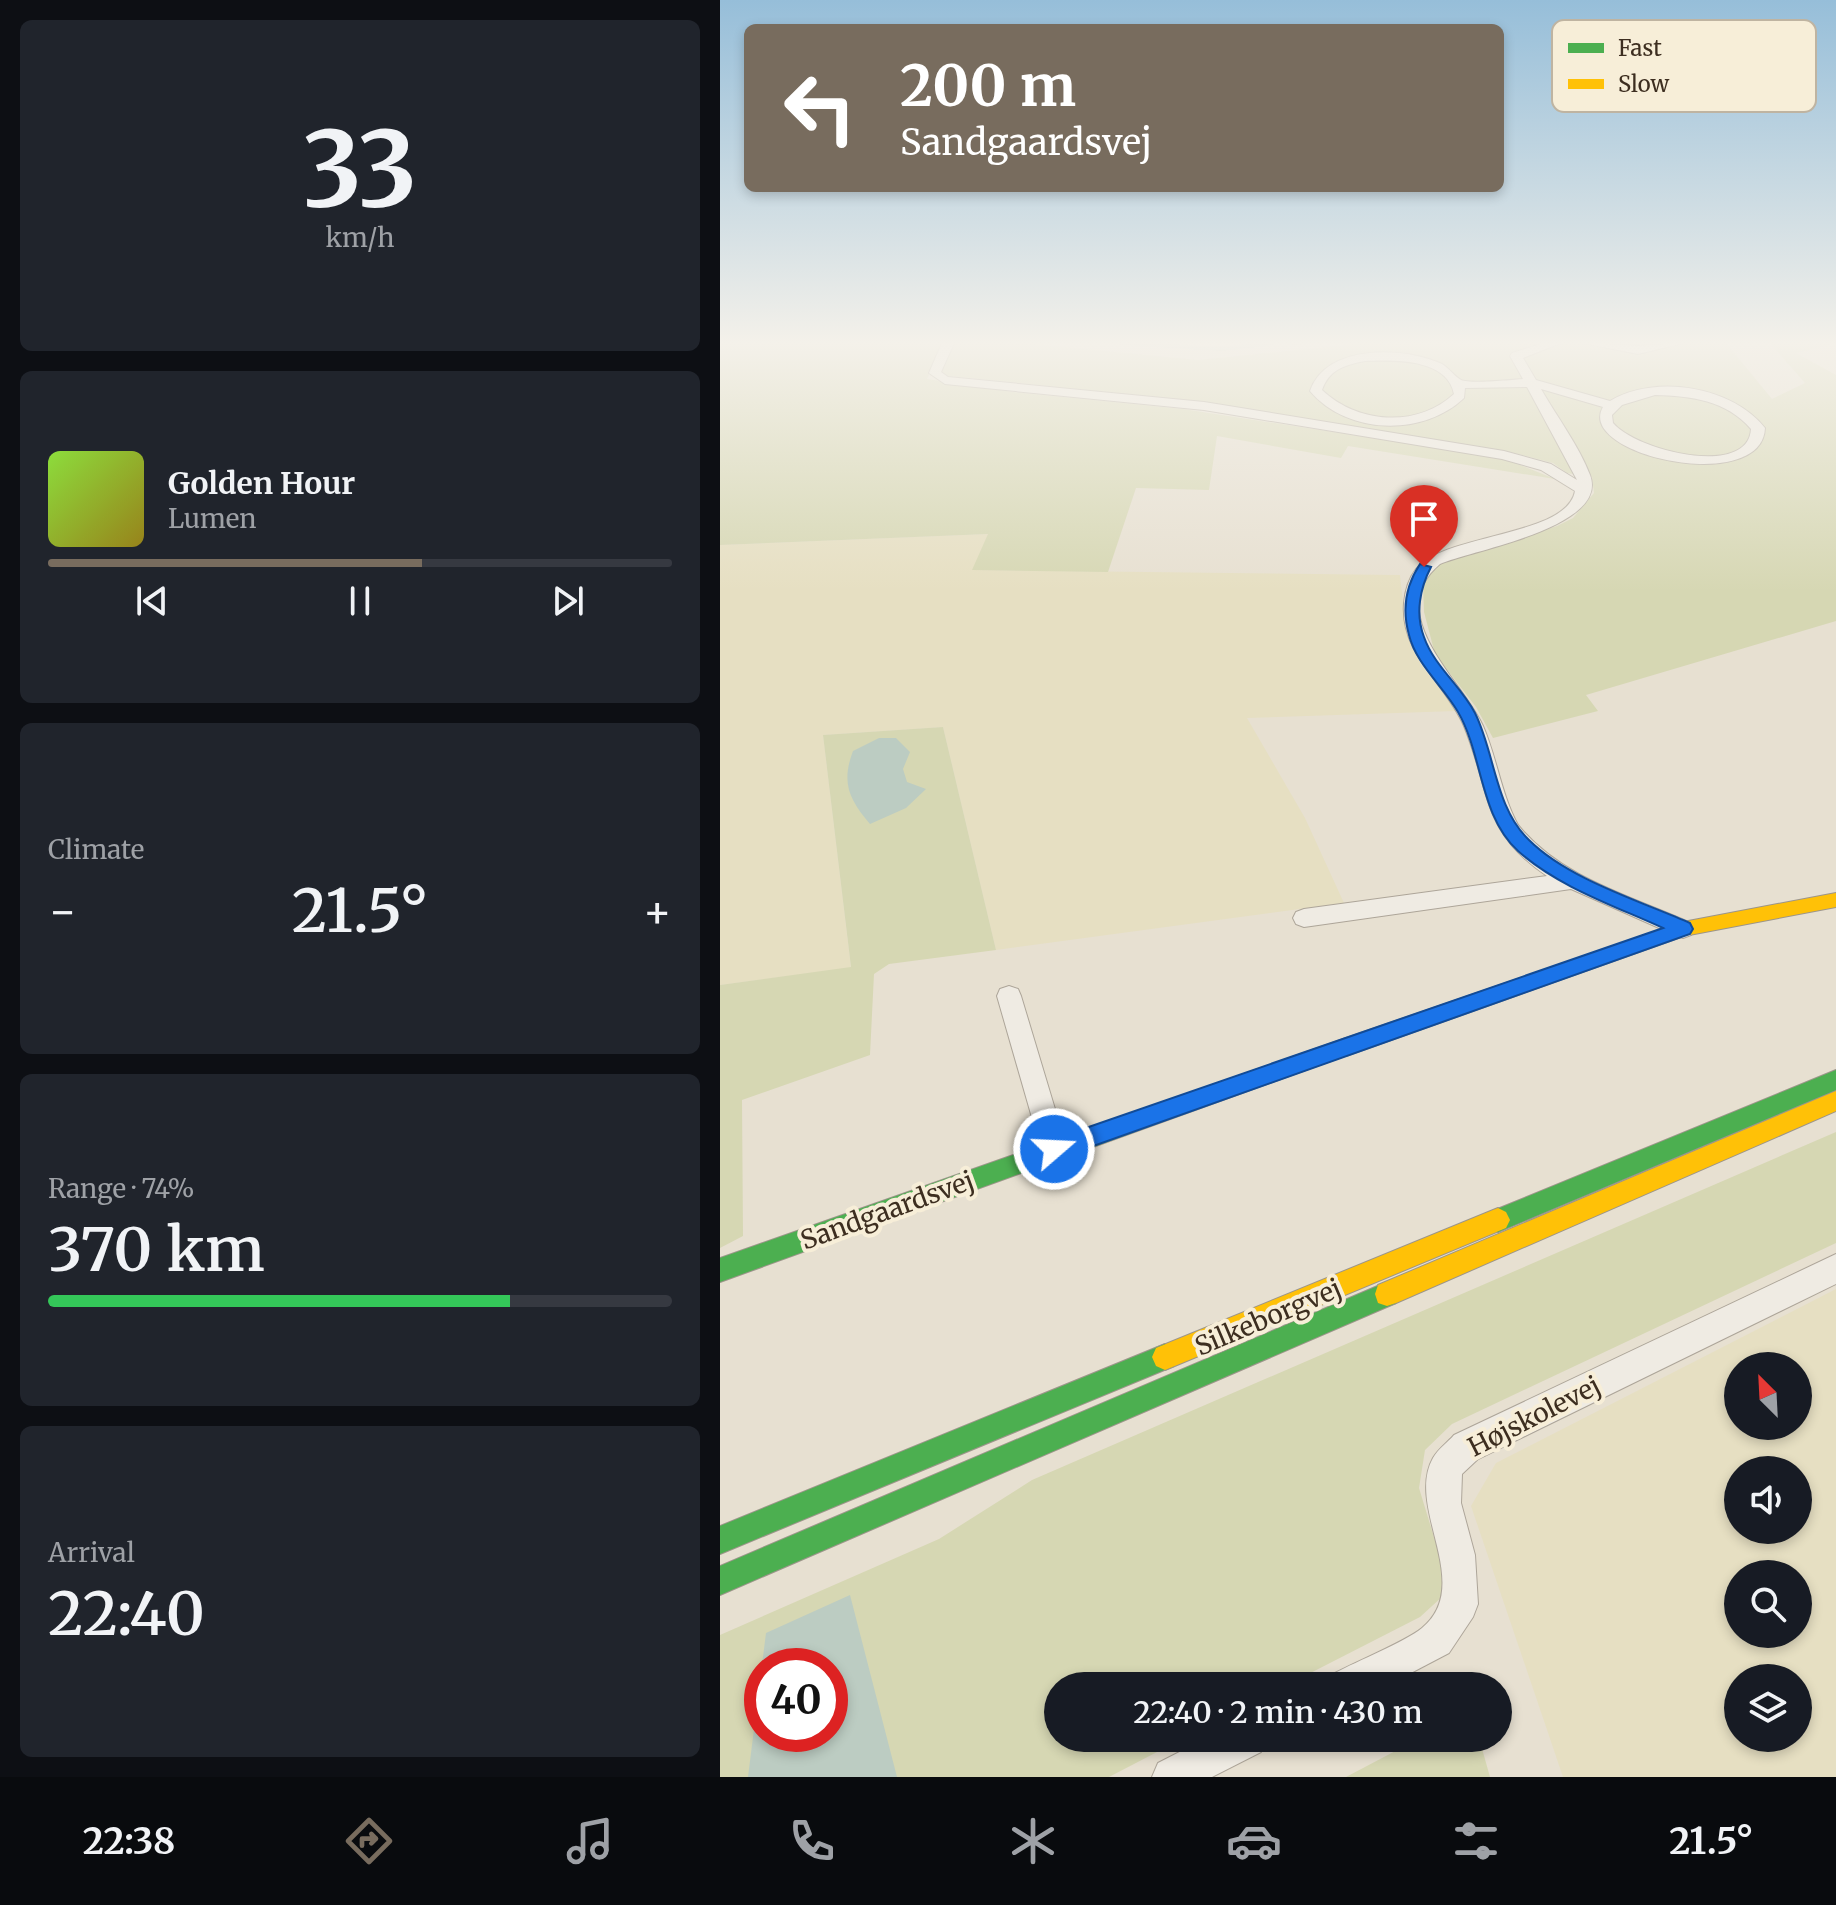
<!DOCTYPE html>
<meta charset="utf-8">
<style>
body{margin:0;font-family:Merriweather,serif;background:#20242c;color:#f1f3f6;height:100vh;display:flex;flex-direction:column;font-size:30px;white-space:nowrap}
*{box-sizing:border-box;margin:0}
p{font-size:26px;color:#9ea1a6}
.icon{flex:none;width:44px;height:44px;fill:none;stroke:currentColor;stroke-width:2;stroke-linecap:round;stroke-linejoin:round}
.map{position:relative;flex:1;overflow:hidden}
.side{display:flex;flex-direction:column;gap:20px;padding:20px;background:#0d0f14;width:720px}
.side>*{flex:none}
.top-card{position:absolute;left:24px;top:24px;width:760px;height:168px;border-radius:12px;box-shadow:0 4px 12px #0003;background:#786c5e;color:#fff;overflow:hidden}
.needle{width:52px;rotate:336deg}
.tools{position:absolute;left:1004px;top:1352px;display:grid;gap:16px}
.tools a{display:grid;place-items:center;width:88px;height:88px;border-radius:50%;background:#171b24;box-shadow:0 4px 12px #0003;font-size:40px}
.speed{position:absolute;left:24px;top:1648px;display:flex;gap:16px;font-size:40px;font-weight:700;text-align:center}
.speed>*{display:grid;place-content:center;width:104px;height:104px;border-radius:50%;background:#171b24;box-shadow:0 4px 12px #0003;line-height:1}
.speed .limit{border:12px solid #d22;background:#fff;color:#111}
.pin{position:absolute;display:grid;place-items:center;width:68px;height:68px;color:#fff;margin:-82px -34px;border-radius:50% 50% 50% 0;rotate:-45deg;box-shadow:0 0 8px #0007}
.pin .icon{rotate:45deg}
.me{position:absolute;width:88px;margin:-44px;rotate:71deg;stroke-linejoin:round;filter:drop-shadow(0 0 6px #0008)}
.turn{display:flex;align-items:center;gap:28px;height:168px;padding:0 24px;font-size:36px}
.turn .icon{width:104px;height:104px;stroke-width:2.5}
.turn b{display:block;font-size:56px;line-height:68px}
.big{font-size:60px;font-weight:600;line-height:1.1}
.side .card{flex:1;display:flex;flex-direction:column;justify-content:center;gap:12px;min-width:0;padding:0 28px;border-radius:12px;background:#20242c}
.side .dial{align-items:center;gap:0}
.dial b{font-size:104px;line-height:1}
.song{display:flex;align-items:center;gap:24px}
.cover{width:96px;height:96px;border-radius:12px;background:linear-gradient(135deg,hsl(90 70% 55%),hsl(50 70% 35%))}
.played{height:8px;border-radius:4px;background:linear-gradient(90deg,#786c5e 60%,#363941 60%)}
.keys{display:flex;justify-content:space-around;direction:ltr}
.heat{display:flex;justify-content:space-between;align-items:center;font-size:44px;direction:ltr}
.charge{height:12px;border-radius:6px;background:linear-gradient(90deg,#34c759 74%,#363941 0)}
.trip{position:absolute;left:324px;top:1672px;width:468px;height:80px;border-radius:40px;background:#171b24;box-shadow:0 4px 12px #0003;font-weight:600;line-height:80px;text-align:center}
.dock{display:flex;height:128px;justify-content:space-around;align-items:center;background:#090b0e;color:#9ea1a6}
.dock .icon{width:56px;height:56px}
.dock .current{color:#786c5e}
.dock b{font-size:36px;color:#f1f3f6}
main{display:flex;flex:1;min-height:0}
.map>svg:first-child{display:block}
.farmland{fill:#e6dfc2;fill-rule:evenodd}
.green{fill:#d6d7b3;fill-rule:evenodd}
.water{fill:#bcccc2;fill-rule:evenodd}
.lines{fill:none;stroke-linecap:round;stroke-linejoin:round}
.stream{stroke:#bcccc2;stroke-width:4}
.street-casing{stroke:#ada599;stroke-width:2}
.fast-casing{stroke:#9c958a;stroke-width:2}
.slow-casing{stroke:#9c958a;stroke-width:2}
.street{fill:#efebe3;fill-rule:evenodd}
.fast{fill:#4caf50;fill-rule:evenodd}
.slow{fill:#ffc107;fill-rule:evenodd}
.route{fill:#1a73e8;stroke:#114b97;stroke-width:2}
.labels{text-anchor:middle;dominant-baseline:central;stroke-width:8;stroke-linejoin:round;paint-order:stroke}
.near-street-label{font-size:26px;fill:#3d2e20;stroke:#f7eed8}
.key{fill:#f7eed8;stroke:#bfb4a1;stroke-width:2}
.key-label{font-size:22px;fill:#3d2e20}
</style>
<main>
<section class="side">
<div class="card dial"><b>33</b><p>km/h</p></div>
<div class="card">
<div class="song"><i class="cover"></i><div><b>Golden Hour</b><p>Lumen</p></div></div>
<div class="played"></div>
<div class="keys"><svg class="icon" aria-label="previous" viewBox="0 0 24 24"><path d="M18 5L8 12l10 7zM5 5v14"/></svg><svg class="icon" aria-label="pause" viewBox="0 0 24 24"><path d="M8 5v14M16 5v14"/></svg><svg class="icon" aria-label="next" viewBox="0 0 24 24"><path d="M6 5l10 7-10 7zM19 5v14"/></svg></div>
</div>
<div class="card"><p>Climate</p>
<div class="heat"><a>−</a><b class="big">21.5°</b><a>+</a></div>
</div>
<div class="card"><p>Range · 74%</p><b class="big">370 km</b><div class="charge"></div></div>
<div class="card"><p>Arrival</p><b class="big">22:40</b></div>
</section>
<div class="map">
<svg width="1116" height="1777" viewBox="0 0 1116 1777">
<rect width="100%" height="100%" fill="#e7e0d1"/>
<!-- farmland -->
<path class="farmland" d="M 269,534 L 253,570 L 680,575 L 686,632 L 700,663 L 736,711 L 527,718 L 585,818 L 624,903 L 276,950 L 223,727 L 103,735 L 131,968 L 0,985 L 0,545 Z
M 1116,1289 L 1116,1777 L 843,1777 L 751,1506 L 776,1463 ZM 1018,1366 L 1078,1366 L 1078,1426 L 1018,1426 ZM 1018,1470 L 1078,1470 L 1078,1530 L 1018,1530 ZM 1018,1574 L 1078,1574 L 1078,1634 L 1018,1634 ZM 1018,1678 L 1078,1678 L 1078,1738 L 1018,1738 Z"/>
<!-- green -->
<path class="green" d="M 0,343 L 224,343 L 207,379 L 293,392 L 463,409 L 783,458 L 835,479 L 628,446 L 621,458 L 497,436 L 489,490 L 416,488 L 388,572 L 252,570 L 268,534 L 0,545 Z
M 232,343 L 303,343 L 478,360 L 647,343 L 1006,343 L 1052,399 L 1085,383 L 1050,343 L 1116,343 L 1076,353 L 1116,375 L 1116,621 L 866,695 L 878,711 L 773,738 L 756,707 L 715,654 L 704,612 L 703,584 L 711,569 L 726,561 L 837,526 L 853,518 L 874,493 L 872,477 L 847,473 L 833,463 L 782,450 L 481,402 L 220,375 L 220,365 Z
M 223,727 L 276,950 L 169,964 L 154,974 L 150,1055 L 22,1100 L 23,1236 L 0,1248 L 0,985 L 131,967 L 103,735 Z
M 1116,1132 L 1116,1243 L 732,1424 L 705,1450 L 699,1488 L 724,1570 L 723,1596 L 700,1617 L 565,1686 L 338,1686 L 338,1738 L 464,1738 L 389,1777 L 0,1777 L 0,1635 L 219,1539 L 312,1480 ZM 42,1666 L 110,1666 L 110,1734 L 42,1734 Z
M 700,1738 L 759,1738 L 770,1777 L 626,1777 Z"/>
<!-- water -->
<path class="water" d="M 159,738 L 176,738 L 190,752 L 183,769 L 187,782 L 206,789 L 186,808 L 150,824 C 129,799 121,783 133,751 Z
M 130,1595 L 177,1777 L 28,1777 L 46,1633 ZM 42,1666 L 110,1666 L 110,1734 L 42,1734 Z"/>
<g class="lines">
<!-- stream -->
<path class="stream" d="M 401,343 L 502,349 L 553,343
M 571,343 L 580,343"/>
<defs>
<path id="street" d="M 222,343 L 234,343 L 221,372 L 228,377 L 484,402 L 784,451 L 831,464 L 857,480 L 807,387 L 745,388 L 744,398 C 703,437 627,435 590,391 C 606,344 683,346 722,364 C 729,368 734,376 741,380 C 750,384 791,380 803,379 L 790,356 L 792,353 L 824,343 L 841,343 L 803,358 L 816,380 L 890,401 C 935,374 1012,386 1045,428 C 1042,496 855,455 883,407 L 821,389 C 837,417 859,446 870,475 C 890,527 753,550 720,564 C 660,614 743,681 763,726 C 777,758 781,794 798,825 C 841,878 911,896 971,923 L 974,929 L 971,935 L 963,938 L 955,935 L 851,889 L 584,927 L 576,924 L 573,918 L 576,912 L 584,909 L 827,876 C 760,831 771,791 744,726 C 725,682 680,655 684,603 C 685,591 689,578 696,569 C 724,533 847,537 855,491 L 821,470 L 782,459 L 484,410 L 225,384 L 209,373 ZM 645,361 C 673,360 727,358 734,394 C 697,428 638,424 602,390 C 609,370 624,365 645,361 ZM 935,395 C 971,396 1006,400 1031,429 C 1028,479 915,450 893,423 L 892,415 L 902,405 Z
M 863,343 L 918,346 L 964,343 L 918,354 Z
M 289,986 L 298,989 L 301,996 L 347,1149 L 344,1158 L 334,1162 L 324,1158 L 321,1149 L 277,996 L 280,989 Z
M 1116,1254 L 1116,1284 L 758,1459 L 742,1474 L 741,1503 L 755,1555 L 758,1604 L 753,1617 L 729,1653 L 666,1686 L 609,1686 L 615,1673 C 637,1661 685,1642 702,1628 C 755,1584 685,1508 713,1458 C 718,1449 728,1442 734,1435 Z
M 487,1738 L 546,1738 L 541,1752 L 492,1777 L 432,1777 L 438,1763 Z"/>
<path id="fast" d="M 626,1038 L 633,1041 L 636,1047 L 633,1053 L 0,1282 L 0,1258 Z
M 1116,1070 L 1116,1090 L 778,1232 L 770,1228 L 766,1220 L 770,1212 Z
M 667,1282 L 676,1285 L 679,1294 L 676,1303 L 0,1595 L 0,1566 Z
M 445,1344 L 454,1348 L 458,1357 L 454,1366 L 0,1554 L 0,1526 Z"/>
<path id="slow" d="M 1116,893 L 1116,907 L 964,936 L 626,1056 L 619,1053 L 616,1047 L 619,1041 L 626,1038 L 963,922 Z
M 1116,1091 L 1116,1111 L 676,1303 L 667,1306 L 658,1303 L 655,1294 L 658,1285 Z
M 778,1208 L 786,1212 L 790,1220 L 786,1228 L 445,1370 L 436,1366 L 432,1357 L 436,1348 Z"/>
</defs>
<!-- street casing -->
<use href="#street" class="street-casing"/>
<!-- fast casing -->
<use href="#fast" class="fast-casing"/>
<!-- slow casing -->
<use href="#slow" class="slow-casing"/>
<!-- street -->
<use href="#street" class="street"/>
<!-- fast -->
<use href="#fast" class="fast"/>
<!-- slow -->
<use href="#slow" class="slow"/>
</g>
<!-- sky -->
<linearGradient id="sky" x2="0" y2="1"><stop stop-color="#96bed9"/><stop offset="0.58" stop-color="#f4f1ea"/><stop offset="1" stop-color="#f4f1ea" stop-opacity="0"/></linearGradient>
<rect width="1116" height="592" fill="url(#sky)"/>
<!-- route -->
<path class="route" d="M 700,564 L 711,567 C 700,588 695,614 704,637 C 714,666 741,686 755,713 C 775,753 775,808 809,840 C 848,879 920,901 970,923 L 973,929 L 970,934 L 334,1160 L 326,1157 L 322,1149 L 326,1142 L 334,1139 L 943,928 C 895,906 838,887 798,851 C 759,815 763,755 738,712 C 723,686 696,664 689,635 C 682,610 686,585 700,564 Z"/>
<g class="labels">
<!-- near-street labels -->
<g class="near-street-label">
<text transform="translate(167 1210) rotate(-20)">Sandgaardsvej</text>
<text transform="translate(548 1317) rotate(-23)">Silkeborgvej</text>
<text transform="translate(814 1416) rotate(-27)">Højskolevej</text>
</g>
</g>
<!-- legend -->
<rect x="832" y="20" width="264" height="92" rx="12" class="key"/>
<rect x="848" y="43" width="36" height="10" fill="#4caf50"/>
<rect x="848" y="79" width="36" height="10" fill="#ffc107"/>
<g class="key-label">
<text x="898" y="56">Fast</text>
<text x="898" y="92">Slow</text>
</g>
</svg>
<div class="tools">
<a><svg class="needle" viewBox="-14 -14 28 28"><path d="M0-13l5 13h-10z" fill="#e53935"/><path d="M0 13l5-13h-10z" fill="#9ea1a6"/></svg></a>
<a><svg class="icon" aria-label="sound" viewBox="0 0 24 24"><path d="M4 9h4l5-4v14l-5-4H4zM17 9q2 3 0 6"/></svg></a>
<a><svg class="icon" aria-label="search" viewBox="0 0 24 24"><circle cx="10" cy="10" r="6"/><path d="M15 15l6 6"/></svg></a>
<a><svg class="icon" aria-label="layers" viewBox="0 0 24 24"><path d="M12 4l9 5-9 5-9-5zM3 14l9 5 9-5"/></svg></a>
</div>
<div class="speed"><div class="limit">40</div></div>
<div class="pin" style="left:704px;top:567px;background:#d93025"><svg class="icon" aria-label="arrive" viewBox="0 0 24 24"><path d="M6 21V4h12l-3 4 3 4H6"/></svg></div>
<svg class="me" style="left:334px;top:1149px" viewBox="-20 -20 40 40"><circle r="17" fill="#1a73e8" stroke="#fff" stroke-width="3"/><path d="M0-11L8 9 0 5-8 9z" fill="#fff"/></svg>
<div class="trip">22:40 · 2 min · 430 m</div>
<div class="top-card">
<div class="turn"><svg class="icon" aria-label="left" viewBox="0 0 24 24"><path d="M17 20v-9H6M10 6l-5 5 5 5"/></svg><div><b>200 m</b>Sandgaardsvej</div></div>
</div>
</div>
</main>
<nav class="dock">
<b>22:38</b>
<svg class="icon current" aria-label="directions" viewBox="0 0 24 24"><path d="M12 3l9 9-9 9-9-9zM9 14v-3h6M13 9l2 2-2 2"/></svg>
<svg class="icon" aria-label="music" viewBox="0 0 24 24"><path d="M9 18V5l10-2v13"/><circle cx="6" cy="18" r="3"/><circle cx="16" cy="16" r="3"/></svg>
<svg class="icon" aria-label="phone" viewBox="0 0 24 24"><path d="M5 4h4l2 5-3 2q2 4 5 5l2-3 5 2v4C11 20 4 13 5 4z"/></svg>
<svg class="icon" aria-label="climate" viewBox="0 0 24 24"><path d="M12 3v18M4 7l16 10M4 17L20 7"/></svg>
<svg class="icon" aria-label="car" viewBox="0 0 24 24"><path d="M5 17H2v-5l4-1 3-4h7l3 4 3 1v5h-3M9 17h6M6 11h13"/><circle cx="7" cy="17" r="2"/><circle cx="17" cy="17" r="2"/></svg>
<svg class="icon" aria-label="filters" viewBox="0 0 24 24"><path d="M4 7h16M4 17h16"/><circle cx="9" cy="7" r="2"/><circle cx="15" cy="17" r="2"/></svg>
<b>21.5°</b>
</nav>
